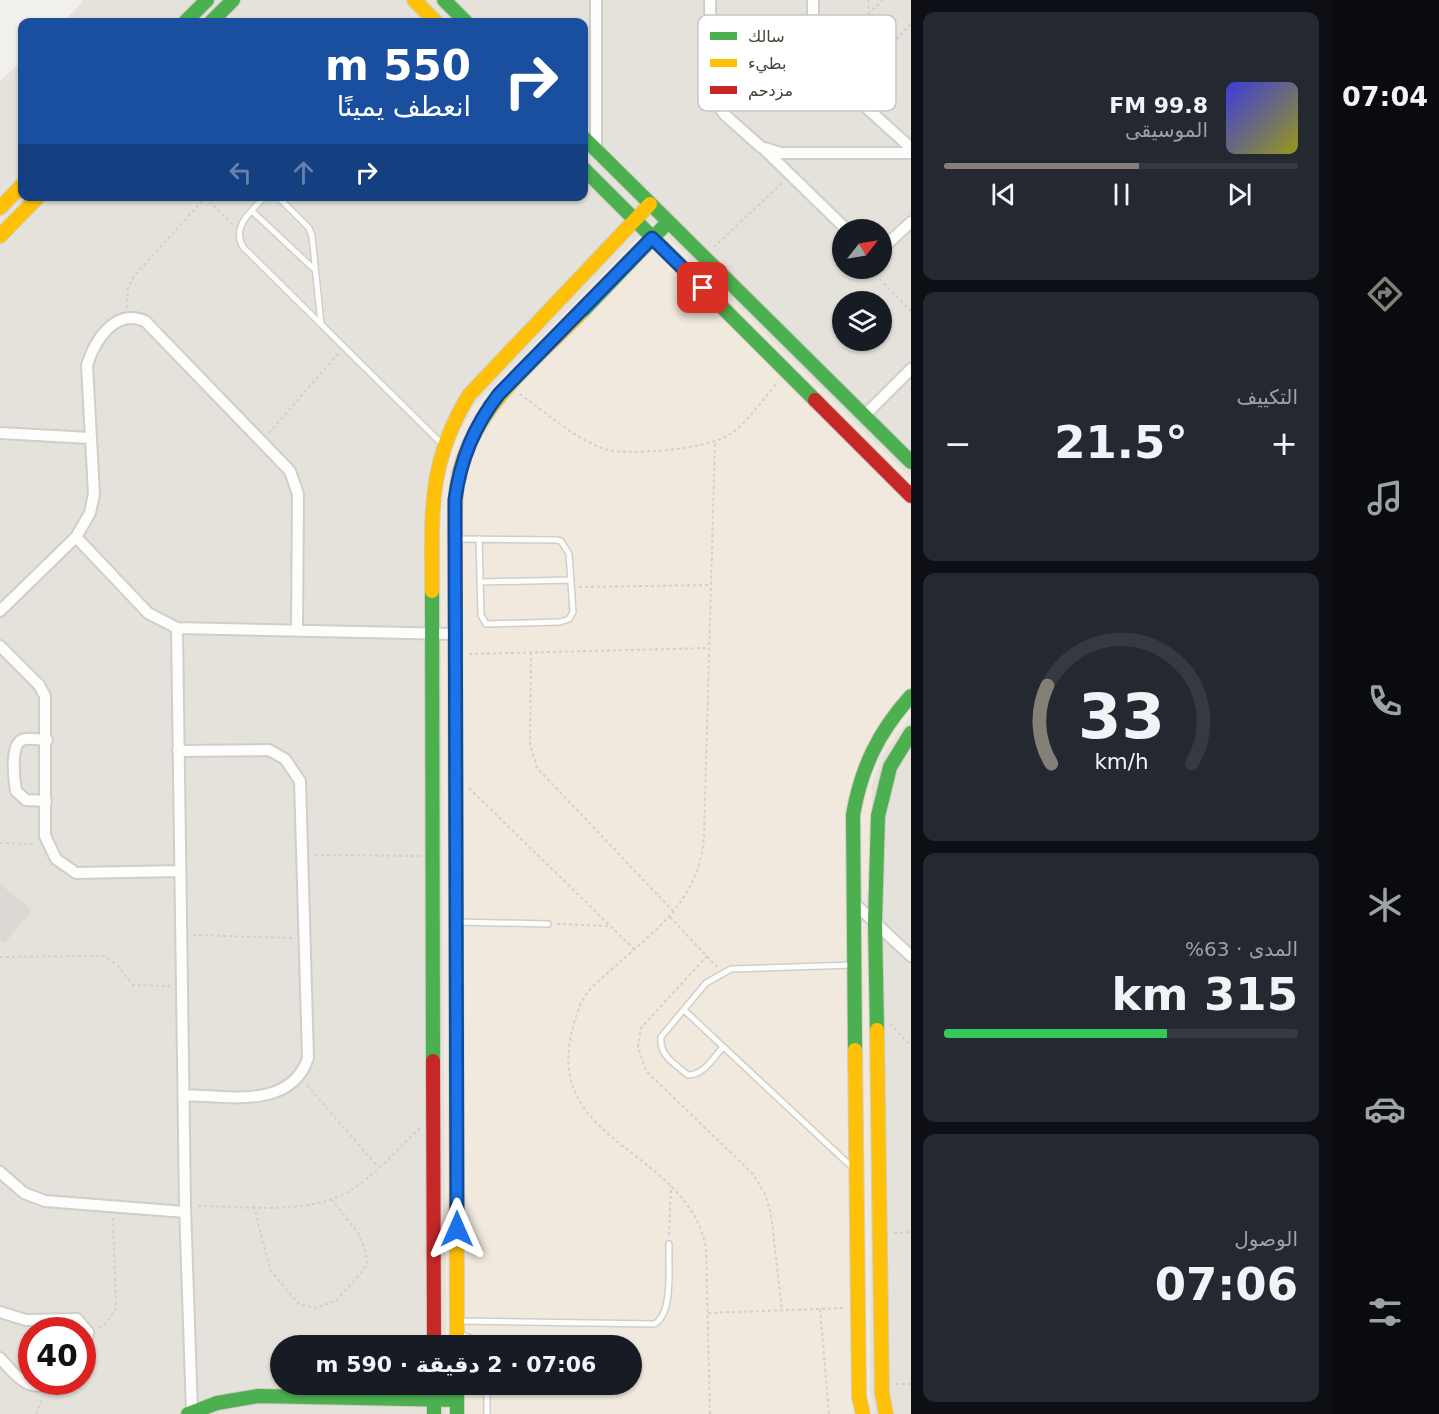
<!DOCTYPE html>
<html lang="ar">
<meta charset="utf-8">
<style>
body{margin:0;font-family:"DejaVu Sans",Cairo,sans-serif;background:#242831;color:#f1f3f6;direction:rtl;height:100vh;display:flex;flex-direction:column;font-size:22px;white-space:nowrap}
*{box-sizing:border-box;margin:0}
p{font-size:20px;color:#9ea1a6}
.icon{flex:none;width:33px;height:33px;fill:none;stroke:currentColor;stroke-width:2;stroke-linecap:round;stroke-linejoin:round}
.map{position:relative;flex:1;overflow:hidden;direction:ltr}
.panel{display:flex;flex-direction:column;gap:12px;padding:12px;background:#0d0f14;width:420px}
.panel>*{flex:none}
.banner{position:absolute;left:18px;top:18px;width:570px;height:183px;border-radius:12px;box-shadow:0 2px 4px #0004;direction:rtl;background:#1a4fa0;color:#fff;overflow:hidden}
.needle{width:39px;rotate:59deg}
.controls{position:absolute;left:832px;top:219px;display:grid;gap:12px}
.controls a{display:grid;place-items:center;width:60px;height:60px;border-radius:50%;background:#171b24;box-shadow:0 2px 4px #0004;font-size:30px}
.speed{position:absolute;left:18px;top:1317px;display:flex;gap:12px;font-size:30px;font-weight:700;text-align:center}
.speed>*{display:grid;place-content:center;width:78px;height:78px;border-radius:50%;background:#171b24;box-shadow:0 2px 4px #0004;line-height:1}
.speed .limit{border:9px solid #d22;background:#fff;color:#111}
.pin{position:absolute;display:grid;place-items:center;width:51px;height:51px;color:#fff;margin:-26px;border-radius:12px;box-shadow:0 3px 9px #0006}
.me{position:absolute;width:66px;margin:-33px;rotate:0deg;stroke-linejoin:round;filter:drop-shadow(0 0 4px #0008)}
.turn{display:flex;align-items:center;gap:21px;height:126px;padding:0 18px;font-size:27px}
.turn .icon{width:78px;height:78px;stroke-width:2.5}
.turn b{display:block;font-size:42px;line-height:51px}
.lanes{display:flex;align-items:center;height:57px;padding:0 18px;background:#0003;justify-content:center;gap:30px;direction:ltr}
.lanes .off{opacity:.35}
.big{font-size:45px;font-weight:700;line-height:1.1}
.panel .tile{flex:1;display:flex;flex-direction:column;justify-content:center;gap:9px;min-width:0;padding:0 21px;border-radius:12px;background:#242831}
.panel .dial{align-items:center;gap:0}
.dial svg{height:156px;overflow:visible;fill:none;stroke:#363941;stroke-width:7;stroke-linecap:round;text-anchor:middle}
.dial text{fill:#f1f3f6;stroke:none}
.song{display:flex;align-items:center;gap:18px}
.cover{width:72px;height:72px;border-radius:9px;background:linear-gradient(135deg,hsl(240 70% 55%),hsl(60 70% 35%))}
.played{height:6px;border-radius:3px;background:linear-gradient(90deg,#847f77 55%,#363941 55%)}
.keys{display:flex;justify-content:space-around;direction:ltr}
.heat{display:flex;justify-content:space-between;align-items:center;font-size:33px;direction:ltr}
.charge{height:9px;border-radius:4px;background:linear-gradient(90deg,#34c759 63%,#363941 0)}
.trip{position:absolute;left:270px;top:1335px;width:372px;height:60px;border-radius:30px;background:#171b24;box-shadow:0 2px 4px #0004;font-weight:700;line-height:60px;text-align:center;direction:rtl}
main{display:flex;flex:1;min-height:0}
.tab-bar{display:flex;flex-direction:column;width:108px;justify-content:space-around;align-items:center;background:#090b0e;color:#9ea1a6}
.tab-bar .icon{width:42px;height:42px}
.tab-bar .selected{color:#847f77}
.tab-bar b{font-size:27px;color:#f1f3f6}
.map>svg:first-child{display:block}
.residential{fill:#e5e2db;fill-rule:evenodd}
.commercial{fill:#f1e9de}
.building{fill:#dcd9d5}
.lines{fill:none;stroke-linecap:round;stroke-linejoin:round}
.lane-casing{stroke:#d0ceca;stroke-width:8}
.street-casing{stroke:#d0ceca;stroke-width:14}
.fast-casing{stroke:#d1cdc4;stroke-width:16}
.slow-casing{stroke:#d1cdc4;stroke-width:16}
.jam-casing{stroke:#d1cdc4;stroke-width:16}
.path{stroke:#d2d0cc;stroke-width:2;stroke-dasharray:3 3;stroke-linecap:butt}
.lane{stroke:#fdfdfc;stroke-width:5}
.street{stroke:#fdfdfc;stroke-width:10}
.fast{stroke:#4caf50;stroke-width:14}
.slow{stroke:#ffc107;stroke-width:14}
.jam{stroke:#c62828;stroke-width:14}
.route-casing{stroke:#114b97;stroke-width:15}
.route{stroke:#1a73e8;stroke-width:10}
.key{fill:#fff;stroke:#c8c6c3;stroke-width:1.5}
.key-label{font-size:16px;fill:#494238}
</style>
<main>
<nav class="tab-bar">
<b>07:04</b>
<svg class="icon selected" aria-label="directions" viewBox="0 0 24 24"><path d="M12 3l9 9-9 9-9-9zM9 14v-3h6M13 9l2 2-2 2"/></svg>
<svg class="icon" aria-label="music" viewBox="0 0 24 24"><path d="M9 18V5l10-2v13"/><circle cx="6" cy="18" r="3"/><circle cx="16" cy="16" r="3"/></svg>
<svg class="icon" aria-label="phone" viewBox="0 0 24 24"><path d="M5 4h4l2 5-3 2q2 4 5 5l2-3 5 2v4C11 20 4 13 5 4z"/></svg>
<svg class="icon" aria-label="climate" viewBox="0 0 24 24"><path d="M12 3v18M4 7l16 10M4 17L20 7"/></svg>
<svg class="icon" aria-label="car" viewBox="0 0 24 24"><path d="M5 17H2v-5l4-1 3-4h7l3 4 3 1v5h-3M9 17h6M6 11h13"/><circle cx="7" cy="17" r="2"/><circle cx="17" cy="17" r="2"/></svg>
<svg class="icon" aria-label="filters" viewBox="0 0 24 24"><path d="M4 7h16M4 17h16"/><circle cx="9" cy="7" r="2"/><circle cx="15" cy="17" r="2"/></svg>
</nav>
<section class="panel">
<div class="tile">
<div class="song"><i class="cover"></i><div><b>99.8 FM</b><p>الموسيقى</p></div></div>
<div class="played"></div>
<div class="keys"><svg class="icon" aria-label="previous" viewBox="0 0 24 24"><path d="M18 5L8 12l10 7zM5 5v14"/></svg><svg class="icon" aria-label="pause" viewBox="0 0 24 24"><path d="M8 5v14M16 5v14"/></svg><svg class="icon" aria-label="next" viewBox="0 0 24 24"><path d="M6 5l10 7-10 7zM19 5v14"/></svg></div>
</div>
<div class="tile"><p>التكييف</p>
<div class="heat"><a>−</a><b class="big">21.5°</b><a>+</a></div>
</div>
<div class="tile dial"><svg viewBox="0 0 100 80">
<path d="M14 69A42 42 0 1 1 86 69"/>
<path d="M14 69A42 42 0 0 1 12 29" stroke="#847f77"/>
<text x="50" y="56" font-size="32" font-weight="700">33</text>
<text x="50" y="72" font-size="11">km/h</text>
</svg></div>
<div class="tile"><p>المدى · 63%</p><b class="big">315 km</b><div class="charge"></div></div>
<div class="tile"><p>الوصول</p><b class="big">07:06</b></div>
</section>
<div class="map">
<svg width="911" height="1414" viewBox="0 0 911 1414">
<rect width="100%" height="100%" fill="#f2f0ed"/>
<!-- residential -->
<path class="residential" d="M 84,0 L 911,0 L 911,1414 L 0,1414 L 0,81 L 22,61 L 22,196 L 584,196 L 584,22 L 63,22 ZM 843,230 L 882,230 L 882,268 L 843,268 ZM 843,302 L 882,302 L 882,340 L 843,340 ZM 32,1330 L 82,1330 L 82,1382 L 32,1382 ZM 280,1346 L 632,1346 L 632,1384 L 280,1384 Z"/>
<!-- commercial -->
<path class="commercial" d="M 653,222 L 911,478 L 911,716 L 884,753 L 872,784 L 870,1389 L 874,1414 L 446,1414 L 446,1385 L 632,1384 L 632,1346 L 446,1346 L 440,501 L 448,454 L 472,408 Z"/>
<!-- building -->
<path class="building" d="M 0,884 L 32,910 L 5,943 L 0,939 Z"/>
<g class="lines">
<defs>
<path id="lane" d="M 265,196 C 252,211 231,226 243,247 L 442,444
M 277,196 L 309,228 L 312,236 L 321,324
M 252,211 L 315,270
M 456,539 L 556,540 L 561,541 L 569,554 L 573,612 L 569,619 L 560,622 L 486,624 L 481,615 L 479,539
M 480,582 L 571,580
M 457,922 L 548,924
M 684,1010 L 854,1169
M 723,1047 C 713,1058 704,1075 688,1075 C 675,1064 659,1056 661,1037 L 706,983 L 731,969 L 853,965
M 459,1321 L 654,1324 C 674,1314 668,1265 669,1244
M 460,1334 L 474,1339 L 482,1346
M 487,1384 L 487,1414"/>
<path id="street" d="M 596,0 L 596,151
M 710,0 L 711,85 L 715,102 L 725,115 L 761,147 L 781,153 L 911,153
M 813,0 L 813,52 L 816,62 L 911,148
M 765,150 L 847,230
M 882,249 L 911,222
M 864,416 L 911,369
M 0,433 L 90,438
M 76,537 L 148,613 L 177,628 L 455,634
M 0,611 L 76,537 L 90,513 L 94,494 L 87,365 C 95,340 115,308 145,321 L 290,471 L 298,494 L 297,631
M 177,628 L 185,1206 L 192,1412
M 0,646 L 39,685 L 45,696 L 45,836 L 56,859 L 76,873 L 180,871
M 178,751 L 269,750 L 285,759 L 300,781 L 308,1058 C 291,1110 226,1096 184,1095
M 46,801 L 26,800 L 16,791 C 14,780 10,745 22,740 C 28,737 40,740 47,740
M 854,903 L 911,956
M 0,1172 L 24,1193 L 45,1201 L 185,1212
M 0,1312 L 26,1320 L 77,1319 L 88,1332 L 86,1343 L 82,1348
M 0,1358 C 15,1375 29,1394 53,1382"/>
<path id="fast" d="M 444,0 L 466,22
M 185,22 L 207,0
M 211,22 L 233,0
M 584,138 L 911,462
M 584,169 L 815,400
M 580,314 L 668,222
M 455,557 L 456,911
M 432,591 L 433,1061
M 877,1030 L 875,922 L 878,816 L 890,767 L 911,733
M 855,1050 L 853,815 C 861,768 879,731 911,696
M 434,1384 L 434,1414
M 457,1384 L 457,1414
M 188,1414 L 217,1403 L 258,1396 L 457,1400"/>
<path id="slow" d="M 414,0 L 436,22
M 0,208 L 22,185
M 0,236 L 39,196
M 455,557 C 455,523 452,485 466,452 C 487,397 539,356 580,314
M 432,591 C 432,514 427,464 469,395 L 650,204
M 456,911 L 457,1346
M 877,1030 L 882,1393 L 886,1414
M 855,1050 L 859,1397 L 863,1414"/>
<path id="jam" d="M 815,400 L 911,496
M 433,1061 L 434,1346"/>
</defs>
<!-- lane casing -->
<use href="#lane" class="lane-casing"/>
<!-- street casing -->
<use href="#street" class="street-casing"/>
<!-- fast casing -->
<use href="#fast" class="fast-casing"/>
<!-- slow casing -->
<use href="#slow" class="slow-casing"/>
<!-- jam casing -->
<use href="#jam" class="jam-casing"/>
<!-- path -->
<path class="path" d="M 868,0 L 871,31 L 883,52
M 868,14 L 883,0
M 854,82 L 911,24
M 205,197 L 233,225
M 714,247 L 782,183
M 875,268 L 878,277 L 911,311
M 127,308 L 128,288 L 134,276 L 206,197
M 520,394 C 545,412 572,436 601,448 C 624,457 706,449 727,436 C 747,424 762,400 778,382
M 269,433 L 338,354
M 579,587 L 711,585
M 531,652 L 530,744 L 537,768 L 674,912
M 469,654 L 709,648
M 469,788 L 634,949
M 0,843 L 36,844
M 315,855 L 420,856
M 670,917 L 717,967
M 557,924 L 611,926
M 193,935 L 292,938
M 707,956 L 641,1028 L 638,1047 L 646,1071 L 753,1174 L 765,1194 L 771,1214 L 782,1311
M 0,957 L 103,956 L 117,965 L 133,985 L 170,986
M 890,1024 L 911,1046
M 307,1085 L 378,1167
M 198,1206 C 245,1206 310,1216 351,1190 C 377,1174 398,1148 420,1128
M 254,1206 L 270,1270 L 299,1304 L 315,1308 L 336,1301 L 362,1272 L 367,1264 L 365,1249 L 358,1233 L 332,1200
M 894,1233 L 911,1232
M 669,1235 L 671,1186
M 820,1309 L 829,1414
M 708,1313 L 846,1308
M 99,1328 L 107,1322 L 116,1308 L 113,1218
M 896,1384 L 911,1384
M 36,1414 L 43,1397
M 710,1414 L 706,1249 C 688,1143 526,1146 579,1008 C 585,991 598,982 611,970 C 656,929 699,902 704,836 L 715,442"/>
<!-- lane -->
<use href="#lane" class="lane"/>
<!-- street -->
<use href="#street" class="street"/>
<!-- fast -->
<use href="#fast" class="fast"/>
<!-- slow -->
<use href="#slow" class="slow"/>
<!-- jam -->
<use href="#jam" class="jam"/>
</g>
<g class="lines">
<defs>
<path id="route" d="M 457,1229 L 455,500 C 460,460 474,426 499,394 L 652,238 L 703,288"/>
</defs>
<!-- route casing -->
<use href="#route" class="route-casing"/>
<!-- route -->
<use href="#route" class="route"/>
</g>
<!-- legend -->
<rect x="698" y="15" width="198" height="96" rx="9" class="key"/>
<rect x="710" y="32" width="27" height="8" fill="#4caf50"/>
<rect x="710" y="59" width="27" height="8" fill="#ffc107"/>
<rect x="710" y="86" width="27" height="8" fill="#c62828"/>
<g class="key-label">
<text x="748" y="42">سالك</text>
<text x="748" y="69">بطيء</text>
<text x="748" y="96">مزدحم</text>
</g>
</svg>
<div class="controls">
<a><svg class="needle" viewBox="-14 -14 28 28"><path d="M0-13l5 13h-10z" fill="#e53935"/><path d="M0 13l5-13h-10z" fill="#9ea1a6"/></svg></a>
<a><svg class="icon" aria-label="layers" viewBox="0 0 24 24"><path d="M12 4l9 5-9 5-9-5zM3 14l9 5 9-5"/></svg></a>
</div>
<div class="speed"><div class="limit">40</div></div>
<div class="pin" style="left:703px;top:288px;background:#d93025"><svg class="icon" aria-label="arrive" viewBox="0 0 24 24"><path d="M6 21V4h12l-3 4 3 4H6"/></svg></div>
<svg class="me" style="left:457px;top:1229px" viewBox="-20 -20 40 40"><path d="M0-17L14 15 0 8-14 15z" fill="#1a73e8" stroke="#fff" stroke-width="4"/></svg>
<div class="trip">07:06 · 2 دقيقة · 590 m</div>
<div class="banner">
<div class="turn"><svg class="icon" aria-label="right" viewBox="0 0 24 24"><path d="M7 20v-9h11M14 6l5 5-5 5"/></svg><div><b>550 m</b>انعطف يمينًا</div></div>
<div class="lanes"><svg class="icon off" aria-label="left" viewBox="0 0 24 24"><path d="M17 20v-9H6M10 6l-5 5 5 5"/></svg><svg class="icon off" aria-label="ahead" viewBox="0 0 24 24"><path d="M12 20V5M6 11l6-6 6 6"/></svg><svg class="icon" aria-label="right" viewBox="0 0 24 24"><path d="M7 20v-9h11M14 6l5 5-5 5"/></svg></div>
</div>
</div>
</main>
